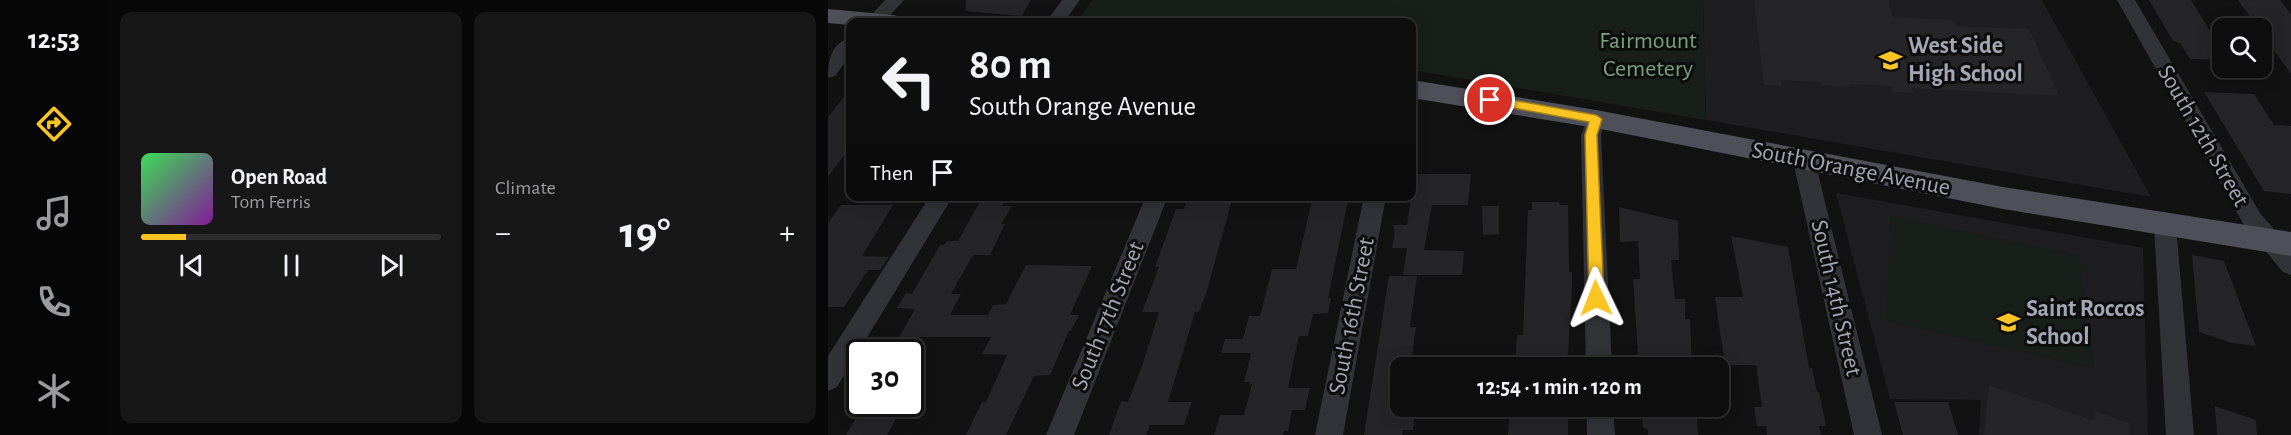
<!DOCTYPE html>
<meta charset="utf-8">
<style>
body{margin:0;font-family:"Alegreya Sans",sans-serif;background:#171717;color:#f1f3f6;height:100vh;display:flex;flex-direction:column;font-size:22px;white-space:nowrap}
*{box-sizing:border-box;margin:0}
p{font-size:20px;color:#9b9c9e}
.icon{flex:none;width:33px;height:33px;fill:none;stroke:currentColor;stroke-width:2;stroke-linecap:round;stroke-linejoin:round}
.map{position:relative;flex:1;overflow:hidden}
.side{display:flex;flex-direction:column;gap:12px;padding:12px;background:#080808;width:720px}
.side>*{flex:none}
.banner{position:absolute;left:18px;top:18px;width:570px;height:183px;border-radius:12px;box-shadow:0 3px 15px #0003,0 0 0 2px #2e2e2e;background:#0e0e0e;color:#f1f3f6;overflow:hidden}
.fabs{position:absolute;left:1384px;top:18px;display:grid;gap:12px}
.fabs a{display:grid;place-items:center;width:60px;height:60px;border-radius:12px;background:#0e0e0e;box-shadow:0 3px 15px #0003,0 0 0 2px #2e2e2e;font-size:30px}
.speed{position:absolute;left:18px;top:339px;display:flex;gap:12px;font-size:30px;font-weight:700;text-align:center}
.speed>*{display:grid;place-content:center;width:78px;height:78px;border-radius:50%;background:#0e0e0e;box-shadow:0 3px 15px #0003,0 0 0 2px #2e2e2e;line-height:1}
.speed .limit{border:3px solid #111;border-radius:9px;background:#fff;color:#111}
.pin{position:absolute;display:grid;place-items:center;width:51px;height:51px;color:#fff;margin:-26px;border:3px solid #fff;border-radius:50%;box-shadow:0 2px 6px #0007}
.me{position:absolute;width:66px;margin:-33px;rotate:358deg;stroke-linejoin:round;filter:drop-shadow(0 0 4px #0008)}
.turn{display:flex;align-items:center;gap:21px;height:126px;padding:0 24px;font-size:27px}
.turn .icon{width:78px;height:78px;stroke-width:2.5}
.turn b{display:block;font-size:42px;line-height:51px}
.then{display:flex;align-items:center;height:57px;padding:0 24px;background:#0003;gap:12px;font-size:22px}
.big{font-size:45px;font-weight:700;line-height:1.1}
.side .card{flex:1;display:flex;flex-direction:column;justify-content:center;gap:9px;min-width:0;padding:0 21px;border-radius:12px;background:#171717}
.song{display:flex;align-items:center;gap:18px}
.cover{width:72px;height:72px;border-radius:9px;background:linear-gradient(135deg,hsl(130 70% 55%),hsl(290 70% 35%))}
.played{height:6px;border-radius:3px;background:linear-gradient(90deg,#fac423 15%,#2e2e2e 15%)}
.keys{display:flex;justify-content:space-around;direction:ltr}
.heat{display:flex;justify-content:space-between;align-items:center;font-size:33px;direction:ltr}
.side .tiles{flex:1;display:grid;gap:12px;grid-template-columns:repeat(2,1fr)}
.trip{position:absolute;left:562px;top:357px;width:339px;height:60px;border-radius:12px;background:#0e0e0e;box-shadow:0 3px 15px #0003,0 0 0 2px #2e2e2e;font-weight:700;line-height:60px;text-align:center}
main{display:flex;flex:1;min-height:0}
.menu{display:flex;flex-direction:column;width:108px;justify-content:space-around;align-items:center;background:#060606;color:#9b9c9e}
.menu .icon{width:42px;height:42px}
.menu .selected{color:#fac423}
.menu b{font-size:27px;color:#f1f3f6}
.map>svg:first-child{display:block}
.built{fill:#1e1d20}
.green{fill:#181e19}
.building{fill:#252427}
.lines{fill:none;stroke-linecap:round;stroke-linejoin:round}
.minor{fill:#323338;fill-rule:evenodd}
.major{fill:#4e4f58;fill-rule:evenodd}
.route{fill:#fac423;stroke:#a27f17;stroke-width:1.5}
.labels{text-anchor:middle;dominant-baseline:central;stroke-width:6;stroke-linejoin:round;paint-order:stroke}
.park-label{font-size:24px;fill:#78a17e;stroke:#0d0d0e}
.poi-label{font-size:24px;font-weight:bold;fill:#a2a6b5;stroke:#0d0d0e;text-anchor:start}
.street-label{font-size:24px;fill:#a2a6b5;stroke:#0d0d0e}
</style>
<main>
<nav class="menu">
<b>12:53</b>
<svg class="icon selected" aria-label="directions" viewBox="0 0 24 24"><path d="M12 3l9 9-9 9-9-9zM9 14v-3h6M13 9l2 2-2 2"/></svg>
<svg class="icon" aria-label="music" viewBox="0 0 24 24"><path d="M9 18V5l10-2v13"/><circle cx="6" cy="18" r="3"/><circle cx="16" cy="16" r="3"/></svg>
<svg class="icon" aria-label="phone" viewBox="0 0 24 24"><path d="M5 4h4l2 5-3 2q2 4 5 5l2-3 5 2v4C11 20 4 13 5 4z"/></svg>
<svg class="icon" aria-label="climate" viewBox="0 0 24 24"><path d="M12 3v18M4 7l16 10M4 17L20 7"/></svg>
</nav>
<section class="side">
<div class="tiles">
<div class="card">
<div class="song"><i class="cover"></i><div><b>Open Road</b><p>Tom Ferris</p></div></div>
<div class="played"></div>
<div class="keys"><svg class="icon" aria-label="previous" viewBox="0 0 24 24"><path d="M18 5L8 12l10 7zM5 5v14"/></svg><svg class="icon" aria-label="pause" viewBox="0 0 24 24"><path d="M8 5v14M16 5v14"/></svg><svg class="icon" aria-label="next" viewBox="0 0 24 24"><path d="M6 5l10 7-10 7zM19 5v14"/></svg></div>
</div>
<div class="card"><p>Climate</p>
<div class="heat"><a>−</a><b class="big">19°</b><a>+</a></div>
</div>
</div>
</section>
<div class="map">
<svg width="1463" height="435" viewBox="0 0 1463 435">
<rect width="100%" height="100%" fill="#121213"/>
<!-- built -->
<path class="built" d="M 875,0 L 1214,0 L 1323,197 L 878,120 Z
M 1008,193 L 1315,248 L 1320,435 L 1151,435 L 1153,400 L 1062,399 Z"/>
<!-- green -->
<path class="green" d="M 264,0 L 875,0 L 878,120 L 584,70 L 584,22 L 249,22 Z
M 1062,216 L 1251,255 L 1267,369 L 1058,321 Z"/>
<!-- building -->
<path class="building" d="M 138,0 L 203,0 L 194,16 L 138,11 Z
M 926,0 L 1060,0 L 1065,17 L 1125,20 L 1128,26 L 1201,29 L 1231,96 L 1084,88 L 1085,93 L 1065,92 L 1063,86 L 1022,84 L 1023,87 L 993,85 L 993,82 L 953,80 L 954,86 L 936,85 Z
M 1321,0 L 1363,0 L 1395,52 L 1395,60 L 1362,59 L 1352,43 L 1345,41 Z
M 1410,0 L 1452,0 L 1463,14 L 1463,74 L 1434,34 L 1434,28 L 1430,28 Z
M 22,89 L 22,147 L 0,177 L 0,117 Z
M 1376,92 L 1426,94 L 1446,125 L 1463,126 L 1463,194 L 1436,191 Z
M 587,174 L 643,174 L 640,205 L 604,205 L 596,250 L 636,251 L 634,275 L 575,275 L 579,248 L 564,248 L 567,233 L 565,225 L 579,225 Z
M 155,196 L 180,196 L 174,206 L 184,206 L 173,224 L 177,224 L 162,255 L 145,255 L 123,294 L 133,294 L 122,315 L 160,315 L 165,305 L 178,304 L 198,265 L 264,266 L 242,315 L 251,315 L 243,331 L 241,331 L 222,375 L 206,376 L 178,435 L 138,435 L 154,402 L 158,402 L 179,355 L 154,354 L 163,337 L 71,337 L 87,309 L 69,308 L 78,293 L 84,294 L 112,245 L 116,245 L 119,241 L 130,241 Z
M 360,196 L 405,196 L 378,294 L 371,312 L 367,312 L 340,402 L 364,402 L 356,425 L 322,425 L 318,435 L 281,435 L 293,401 L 300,402 L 314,366 L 331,312 L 314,312 L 331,267 L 327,267 L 348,209 L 356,209 Z
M 485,196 L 521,196 L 500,298 L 503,298 L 500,313 L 485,314 L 480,336 L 471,336 L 466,358 L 460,388 L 482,388 L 477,410 L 464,410 L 460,431 L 456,431 L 455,435 L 386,435 L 392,415 L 416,415 L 424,384 L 421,384 L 422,382 L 416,382 L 423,353 L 393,353 L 397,339 L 415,339 L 421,316 L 432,316 L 444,269 L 468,269 Z
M 704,202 L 731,202 L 732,205 L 740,205 L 741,272 L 744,272 L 744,287 L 739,368 L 687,368 L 689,335 L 695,335 L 700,210 L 704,210 Z
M 13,205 L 65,205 L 34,256 L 61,257 L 52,270 L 40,270 L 16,307 L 0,307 L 0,223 Z
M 654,206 L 671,206 L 671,234 L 655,235 Z
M 791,207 L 850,221 L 851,260 L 843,260 L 847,299 L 857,299 L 857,319 L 862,319 L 864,368 L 811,368 L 805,279 L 812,279 L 810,241 L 792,242 Z
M 903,236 L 960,247 L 981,368 L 984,368 L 989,392 L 991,392 L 998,426 L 991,426 L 993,435 L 939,435 L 938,426 L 929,426 L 926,407 L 934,407 L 928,365 L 897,365 L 887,297 L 915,297 Z
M 1364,255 L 1396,261 L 1428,346 L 1404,343 L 1371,332 Z
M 561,276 L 589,276 L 582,327 L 588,327 L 584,355 L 581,368 L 573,368 L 573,406 L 576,406 L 576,413 L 587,413 L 585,430 L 575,430 L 574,435 L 536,435 Z
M 1161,385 L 1267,421 L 1266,411 L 1301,423 L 1301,435 L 1156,435 Z
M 1066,402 L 1120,402 L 1130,435 L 1075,435 Z
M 36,404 L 76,404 L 59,435 L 18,435 Z
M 682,406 L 740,406 L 740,435 L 680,435 Z
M 1387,406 L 1428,420 L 1429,435 L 1389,435 Z
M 813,407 L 868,407 L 870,435 L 820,435 L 820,429 L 815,428 Z"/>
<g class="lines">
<!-- minor -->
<path class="minor" d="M 57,0 L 76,0 L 56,22 L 37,22 Z
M 234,0 L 252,0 L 236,22 L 218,22 Z
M 1289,0 L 1307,0 L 1432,213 L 1463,249 L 1463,275 L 1455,272 L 1416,225 Z
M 22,38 L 22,56 L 7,76 L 0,78 C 0,61 3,43 22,38 Z
M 768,112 L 775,114 L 778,119 L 773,135 L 784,368 L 758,368 L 753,135 L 761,114 Z
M 976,153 L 984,155 L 987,161 L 1054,435 L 1026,435 L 965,161 L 968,155 Z
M 102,196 L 125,196 L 9,387 L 0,391 L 0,356 Z
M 318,196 L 340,196 L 246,435 L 218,435 Z
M 536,196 L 558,196 L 515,435 L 487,435 Z
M 1337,217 L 1345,220 L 1348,226 L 1366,435 L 1338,435 L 1326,226 L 1329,220 Z
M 759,406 L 785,406 L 787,435 L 759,435 Z"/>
<!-- major -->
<path class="major" d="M 0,9 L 65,15 L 73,17 L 77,22 L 22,22 L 22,25 L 0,23 Z
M 584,80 L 768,110 L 1175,187 L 1463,232 L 1463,256 L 1175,209 L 768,128 L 584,98 Z"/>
</g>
<!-- route -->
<path class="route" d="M 662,96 L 768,115 L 774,119 L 769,135 L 776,298 L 774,303 L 768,305 L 763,303 L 761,298 L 757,135 L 761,122 L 658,103 L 656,100 Z"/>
<!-- icons -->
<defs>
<symbol id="school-bare" viewBox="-9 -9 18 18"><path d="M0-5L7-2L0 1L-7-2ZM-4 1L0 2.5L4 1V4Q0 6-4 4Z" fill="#fac423" stroke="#0d0d0e" stroke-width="2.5" paint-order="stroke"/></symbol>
</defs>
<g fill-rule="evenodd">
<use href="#school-bare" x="1046" y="44" width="33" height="33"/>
<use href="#school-bare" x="1164" y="306" width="33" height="33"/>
</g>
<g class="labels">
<!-- park labels -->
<g class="park-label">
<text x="820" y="41">Fairmount<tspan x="820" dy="28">Cemetery</tspan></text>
</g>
<!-- poi labels -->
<g class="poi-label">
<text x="1080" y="46">West Side<tspan x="1080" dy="28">High School</tspan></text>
<text x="1198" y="309">Saint Roccos<tspan x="1198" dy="28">School</tspan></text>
</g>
<!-- street labels -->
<g class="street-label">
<text transform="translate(1375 136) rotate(60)">South 12th Street</text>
<text transform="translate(1023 169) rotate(11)">South Orange Avenue</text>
<text transform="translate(1008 298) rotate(77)">South 14th Street</text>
<text transform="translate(280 316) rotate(-68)">South 17th Street</text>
<text transform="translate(524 316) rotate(-79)">South 16th Street</text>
</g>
</g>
</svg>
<div class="fabs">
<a><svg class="icon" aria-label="search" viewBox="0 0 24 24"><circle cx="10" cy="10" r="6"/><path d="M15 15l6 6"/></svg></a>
</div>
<div class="speed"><div class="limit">30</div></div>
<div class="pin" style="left:662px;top:100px;background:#d93025"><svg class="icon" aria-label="arrive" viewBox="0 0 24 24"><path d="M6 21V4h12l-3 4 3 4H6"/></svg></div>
<svg class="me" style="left:768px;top:298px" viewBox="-20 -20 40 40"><path d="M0-17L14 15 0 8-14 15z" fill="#fac423" stroke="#fff" stroke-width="4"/></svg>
<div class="trip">12:54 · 1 min · 120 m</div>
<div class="banner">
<div class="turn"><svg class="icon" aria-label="left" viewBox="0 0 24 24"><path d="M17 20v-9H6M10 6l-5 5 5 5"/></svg><div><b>80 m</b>South Orange Avenue</div></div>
<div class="then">Then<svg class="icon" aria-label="arrive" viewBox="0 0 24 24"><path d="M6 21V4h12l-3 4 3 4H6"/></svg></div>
</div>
</div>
</main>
